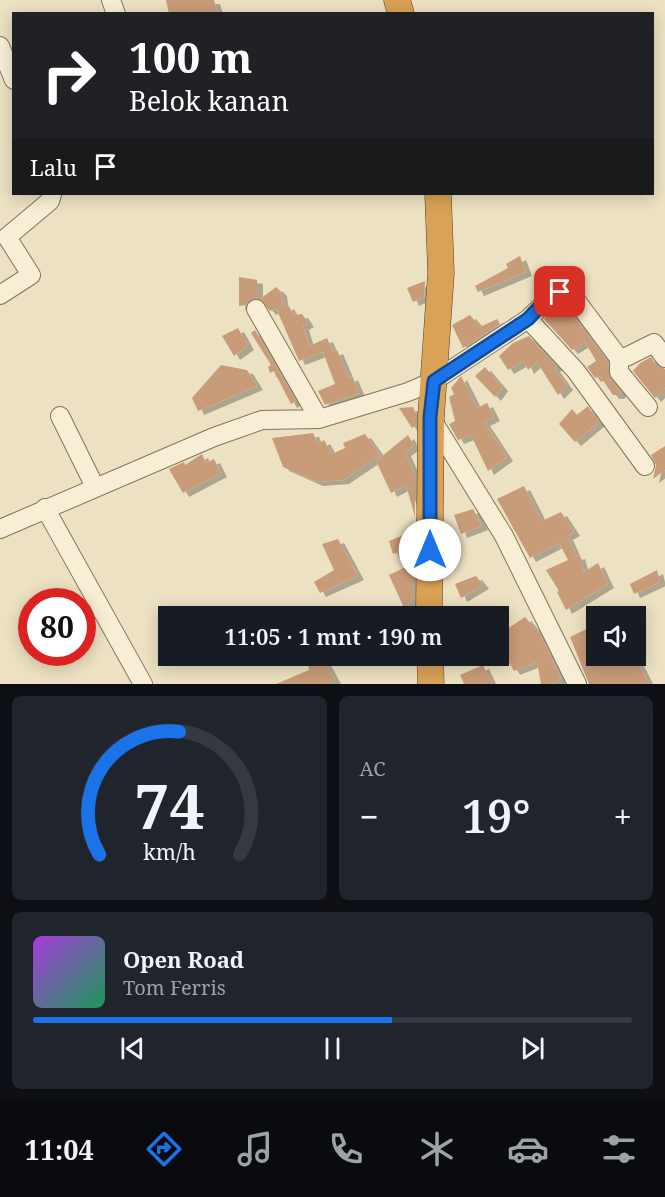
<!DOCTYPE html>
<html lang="id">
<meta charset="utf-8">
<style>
body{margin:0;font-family:"Noto Serif",serif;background:#20242c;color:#f1f3f6;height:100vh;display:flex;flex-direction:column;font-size:22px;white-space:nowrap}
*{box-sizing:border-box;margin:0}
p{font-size:20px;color:#9ea1a6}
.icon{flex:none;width:33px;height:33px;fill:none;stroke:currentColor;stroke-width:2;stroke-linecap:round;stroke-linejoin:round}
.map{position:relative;height:684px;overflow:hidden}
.sheet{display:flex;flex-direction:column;gap:12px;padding:12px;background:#0d0f14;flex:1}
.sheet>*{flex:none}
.top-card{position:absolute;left:12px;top:12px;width:642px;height:183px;border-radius:0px;box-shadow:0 3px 15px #0003;background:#202124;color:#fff;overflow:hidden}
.buttons{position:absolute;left:586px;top:606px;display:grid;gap:12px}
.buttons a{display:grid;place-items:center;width:60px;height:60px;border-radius:0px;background:#171b24;box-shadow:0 3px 15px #0003;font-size:30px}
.speed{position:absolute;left:18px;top:588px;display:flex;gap:12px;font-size:30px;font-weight:700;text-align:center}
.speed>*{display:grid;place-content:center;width:78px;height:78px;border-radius:50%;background:#171b24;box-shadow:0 3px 15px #0003;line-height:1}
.speed .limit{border:9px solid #d22;background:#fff;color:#111}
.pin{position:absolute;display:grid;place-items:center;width:51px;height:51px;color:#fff;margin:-26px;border-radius:12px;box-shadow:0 3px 9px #0006}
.me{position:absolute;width:66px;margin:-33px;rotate:0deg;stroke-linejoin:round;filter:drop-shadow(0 0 4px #0008)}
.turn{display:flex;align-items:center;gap:21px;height:126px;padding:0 18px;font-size:27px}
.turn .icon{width:78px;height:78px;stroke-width:2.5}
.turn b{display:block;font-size:42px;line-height:51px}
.then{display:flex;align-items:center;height:57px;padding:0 18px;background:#0003;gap:12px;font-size:22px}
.big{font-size:45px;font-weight:600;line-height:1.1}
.sheet .tile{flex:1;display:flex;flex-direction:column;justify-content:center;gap:9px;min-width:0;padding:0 21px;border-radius:9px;background:#20242c}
.sheet .dial{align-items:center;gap:0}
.dial svg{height:156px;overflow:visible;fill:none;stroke:#363941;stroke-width:7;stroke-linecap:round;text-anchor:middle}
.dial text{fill:#f1f3f6;stroke:none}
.song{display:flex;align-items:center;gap:18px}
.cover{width:72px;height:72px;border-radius:9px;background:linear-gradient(135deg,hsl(280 70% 55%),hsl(150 70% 35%))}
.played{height:6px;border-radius:3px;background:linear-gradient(90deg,#1a73e8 60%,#363941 60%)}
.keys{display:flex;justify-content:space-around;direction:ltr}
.heat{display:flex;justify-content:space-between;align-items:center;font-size:33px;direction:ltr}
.sheet .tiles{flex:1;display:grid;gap:12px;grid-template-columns:1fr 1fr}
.tile:last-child{grid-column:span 2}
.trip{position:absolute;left:158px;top:606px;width:351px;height:60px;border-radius:0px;background:#171b24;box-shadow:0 3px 15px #0003;font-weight:600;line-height:60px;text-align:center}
.menu{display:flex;height:96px;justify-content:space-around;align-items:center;background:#090b0e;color:#9ea1a6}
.menu .icon{width:42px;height:42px}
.menu .on{color:#1a73e8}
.menu b{font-size:27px;color:#f1f3f6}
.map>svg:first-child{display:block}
.building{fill:#c99c79;filter:url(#shadow)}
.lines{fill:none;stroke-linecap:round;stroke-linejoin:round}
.minor-casing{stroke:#85725a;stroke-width:20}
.highway-casing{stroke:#53402e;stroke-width:27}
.minor{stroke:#f7eed5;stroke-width:18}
.highway{stroke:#d9a255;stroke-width:26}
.route-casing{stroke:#114b97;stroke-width:15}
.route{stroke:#1a73e8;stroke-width:10}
</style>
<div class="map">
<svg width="665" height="684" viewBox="0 0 665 684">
<defs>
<filter id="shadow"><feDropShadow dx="6" dy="4" stdDeviation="0" flood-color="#0004"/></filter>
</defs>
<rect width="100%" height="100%" fill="#ece1c2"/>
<!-- building -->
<path class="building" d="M 166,0 L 214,0 L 218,14 L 169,14 Z
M 520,256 L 526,272 L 478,292 L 475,286 L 508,268 L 506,264 Z
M 239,277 L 257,280 L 257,298 L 250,300 L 246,305 L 239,306 Z
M 425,281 L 424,297 L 413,302 L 407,288 Z
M 276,287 L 281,292 L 283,308 L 288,305 L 294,315 L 302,314 L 308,323 L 303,326 L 309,346 L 327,338 L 333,352 L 337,350 L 349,378 L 352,376 L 359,393 L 325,405 L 318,391 L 335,384 L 323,352 L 299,361 L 276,308 L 270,311 L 260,299 Z
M 559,305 L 567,307 L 608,362 L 610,379 L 621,392 L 618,395 L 613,395 L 600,376 L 595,378 L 587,367 L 596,361 L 585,342 L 572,350 L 544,319 Z
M 470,315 L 480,327 L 497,319 L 500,324 L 463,348 L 452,325 Z
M 238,328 L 248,346 L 234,356 L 222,336 Z
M 255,330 L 296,401 L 291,404 L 274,371 L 270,373 L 268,367 L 271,365 L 251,333 Z
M 529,336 L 556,366 L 554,368 L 567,386 L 558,395 L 537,362 L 528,370 L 524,361 L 508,370 L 499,356 L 513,343 Z
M 651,357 L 656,365 L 665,369 L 665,388 L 655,398 L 633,371 L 640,363 Z
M 221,365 L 247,370 L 257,386 L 198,411 L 192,398 Z
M 485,367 L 502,387 L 495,397 L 475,376 Z
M 461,376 L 477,408 L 487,403 L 494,417 L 484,422 L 507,457 L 488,471 L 471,435 L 458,440 L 449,424 L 455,421 L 449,397 L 454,394 L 451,388 Z
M 588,406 L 599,422 L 575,442 L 559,424 L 572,409 L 577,415 Z
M 413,407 L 416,414 L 416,426 L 412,428 L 399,408 Z
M 313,433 L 318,444 L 324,440 L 332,454 L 345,448 L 343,443 L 365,434 L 380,455 L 343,480 L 317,482 L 283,467 L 272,438 Z
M 408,435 L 414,446 L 405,452 L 415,475 L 415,517 L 406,485 L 391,493 L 376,461 Z
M 665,446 L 665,470 L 653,479 L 656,465 L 651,455 Z
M 202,454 L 206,463 L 214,459 L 221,473 L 183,493 L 169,469 L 184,462 L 185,465 Z
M 524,486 L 542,521 L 561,512 L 574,532 L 567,536 L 576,556 L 579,555 L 584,572 L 598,563 L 608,584 L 566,610 L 557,592 L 559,591 L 546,570 L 568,560 L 559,543 L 530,558 L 497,499 Z
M 473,509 L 482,526 L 461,534 L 454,515 Z
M 414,531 L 415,546 L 393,554 L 389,541 Z
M 338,539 L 358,576 L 320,593 L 314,582 L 334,570 L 322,544 Z
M 410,565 L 414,574 L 414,596 L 405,610 L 389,575 Z
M 657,570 L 660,582 L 634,594 L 630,584 Z
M 476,576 L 483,585 L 461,598 L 455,584 Z
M 525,617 L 540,634 L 561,678 L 552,684 L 541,684 L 537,662 L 514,671 L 498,644 L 498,635 Z
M 597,624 L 597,656 L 635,656 L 649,684 L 589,684 L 570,637 Z
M 322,656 L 335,680 L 323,684 L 276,684 L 309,670 L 307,661 Z
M 483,665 L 492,684 L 464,684 L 460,675 Z"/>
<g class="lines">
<defs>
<path id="minor" d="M 111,0 L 116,14
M 0,46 L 14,80
M 0,295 L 31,275 L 7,237 L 50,201 L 52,194
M 256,309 L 319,419
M 528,319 L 576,371 L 645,466
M 619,358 L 619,372 L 648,407
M 60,416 L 95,487
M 431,418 L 504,536 L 577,684
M 45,508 L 143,684
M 0,529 L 214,437 L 262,420 L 319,419 L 408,392 L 434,381 L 528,319 L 554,294 L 566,293 L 575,299 L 619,358 L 626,357 L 654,343 L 665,358"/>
<path id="highway" d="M 397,0 L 401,14
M 429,616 L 431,417 L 441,273 L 438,194
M 430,656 L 431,684"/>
</defs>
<!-- minor casing -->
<use href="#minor" class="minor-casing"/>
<!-- highway casing -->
<use href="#highway" class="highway-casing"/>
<!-- minor -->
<use href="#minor" class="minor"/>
<!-- highway -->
<use href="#highway" class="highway"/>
</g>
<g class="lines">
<defs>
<path id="route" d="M 430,550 L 430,417 L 434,381 L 528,319 L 547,299 L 560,292"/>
</defs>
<!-- route casing -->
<use href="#route" class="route-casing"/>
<!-- route -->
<use href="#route" class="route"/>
</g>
</svg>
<div class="buttons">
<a><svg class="icon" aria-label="sound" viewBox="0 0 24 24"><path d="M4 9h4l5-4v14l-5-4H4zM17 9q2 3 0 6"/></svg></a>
</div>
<div class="speed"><div class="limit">80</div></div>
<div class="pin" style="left:560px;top:292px;background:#d93025"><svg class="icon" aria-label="arrive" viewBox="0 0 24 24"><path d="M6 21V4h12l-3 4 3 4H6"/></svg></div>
<svg class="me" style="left:430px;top:550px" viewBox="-20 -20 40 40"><circle r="19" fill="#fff"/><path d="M0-13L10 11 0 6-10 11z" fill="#1a73e8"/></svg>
<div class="trip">11:05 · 1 mnt · 190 m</div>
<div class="top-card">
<div class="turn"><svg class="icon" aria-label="right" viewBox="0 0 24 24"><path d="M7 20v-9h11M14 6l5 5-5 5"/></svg><div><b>100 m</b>Belok kanan</div></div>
<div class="then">Lalu<svg class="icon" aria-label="arrive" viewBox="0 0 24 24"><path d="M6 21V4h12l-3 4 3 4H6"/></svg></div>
</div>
</div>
<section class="sheet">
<div class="tiles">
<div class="tile dial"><svg viewBox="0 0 100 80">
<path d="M14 69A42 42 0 1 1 86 69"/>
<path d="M14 69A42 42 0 0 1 55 6" stroke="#1a73e8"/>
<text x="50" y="56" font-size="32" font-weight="700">74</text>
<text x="50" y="72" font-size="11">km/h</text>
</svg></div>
<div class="tile"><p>AC</p>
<div class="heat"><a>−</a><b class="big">19°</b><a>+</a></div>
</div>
<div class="tile">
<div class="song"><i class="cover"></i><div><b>Open Road</b><p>Tom Ferris</p></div></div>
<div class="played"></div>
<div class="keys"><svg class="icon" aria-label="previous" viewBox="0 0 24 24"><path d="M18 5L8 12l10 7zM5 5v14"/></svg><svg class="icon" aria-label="pause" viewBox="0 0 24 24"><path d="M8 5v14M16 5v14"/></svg><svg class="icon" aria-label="next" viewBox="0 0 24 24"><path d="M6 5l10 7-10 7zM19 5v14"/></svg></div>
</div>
</div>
</section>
<nav class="menu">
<b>11:04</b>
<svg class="icon on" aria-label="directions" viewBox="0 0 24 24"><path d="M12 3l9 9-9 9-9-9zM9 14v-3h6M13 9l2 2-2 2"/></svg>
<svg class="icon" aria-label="music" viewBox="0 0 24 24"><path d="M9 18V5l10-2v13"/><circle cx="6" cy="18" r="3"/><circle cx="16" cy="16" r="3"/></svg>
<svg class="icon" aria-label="phone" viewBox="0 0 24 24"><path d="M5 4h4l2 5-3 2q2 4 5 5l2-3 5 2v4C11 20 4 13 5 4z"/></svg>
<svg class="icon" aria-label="climate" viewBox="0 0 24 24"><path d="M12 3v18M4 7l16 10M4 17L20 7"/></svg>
<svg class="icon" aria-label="car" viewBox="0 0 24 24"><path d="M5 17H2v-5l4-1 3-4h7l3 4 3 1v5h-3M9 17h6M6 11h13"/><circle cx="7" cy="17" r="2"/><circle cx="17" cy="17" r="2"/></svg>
<svg class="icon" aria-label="filters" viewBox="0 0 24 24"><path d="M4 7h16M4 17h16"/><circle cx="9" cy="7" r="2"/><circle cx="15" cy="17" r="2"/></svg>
</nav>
